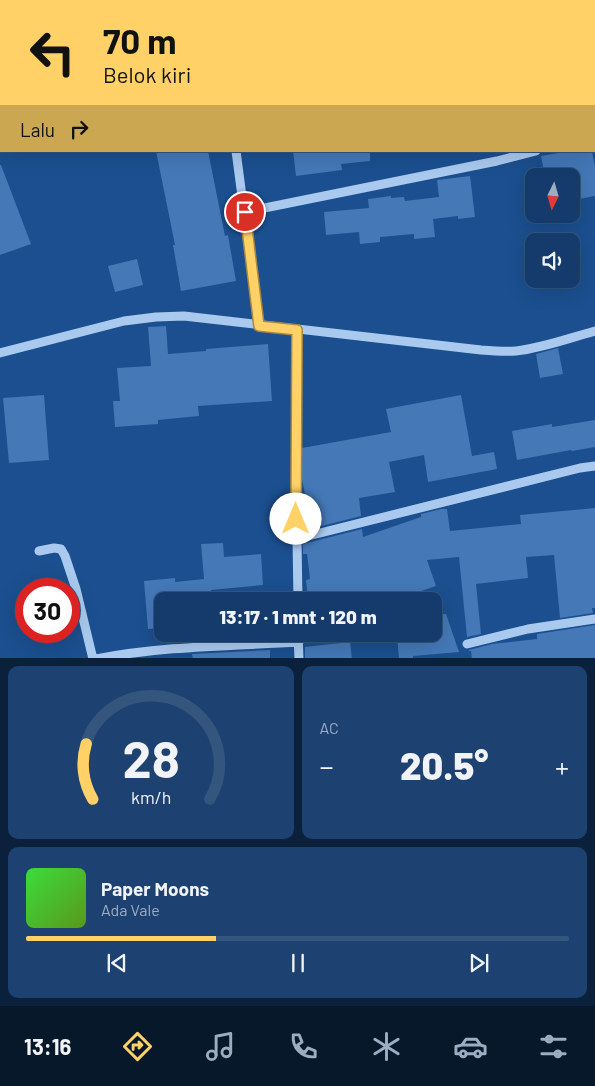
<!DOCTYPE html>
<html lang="id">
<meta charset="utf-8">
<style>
body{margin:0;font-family:Barlow,sans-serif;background:#1d4271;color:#f1f3f6;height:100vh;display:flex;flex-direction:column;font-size:19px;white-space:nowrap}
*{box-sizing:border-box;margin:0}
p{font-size:16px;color:#9dadc1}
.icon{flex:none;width:28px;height:28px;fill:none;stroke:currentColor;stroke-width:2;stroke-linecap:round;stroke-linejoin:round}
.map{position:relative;height:658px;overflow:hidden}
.sheet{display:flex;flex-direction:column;gap:8px;padding:8px;background:#0b203b;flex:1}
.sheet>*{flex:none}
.top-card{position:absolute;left:0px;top:0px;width:595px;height:152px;box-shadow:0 5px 20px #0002,0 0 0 1px #33557e;background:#ffd166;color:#111;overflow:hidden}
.needle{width:32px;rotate:185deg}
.buttons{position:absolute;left:525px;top:168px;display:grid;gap:10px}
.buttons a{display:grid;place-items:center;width:55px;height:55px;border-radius:10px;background:#143b6b;box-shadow:0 5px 20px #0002,0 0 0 1px #33557e;font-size:25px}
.speed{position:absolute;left:15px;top:578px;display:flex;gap:10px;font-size:25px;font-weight:700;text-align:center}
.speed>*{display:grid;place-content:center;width:65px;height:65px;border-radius:50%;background:#143b6b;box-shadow:0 5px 20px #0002,0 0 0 1px #33557e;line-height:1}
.speed .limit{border:8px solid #d22;background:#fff;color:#111}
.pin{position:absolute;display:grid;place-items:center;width:42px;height:42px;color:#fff;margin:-21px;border:2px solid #fff;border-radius:50%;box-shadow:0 1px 5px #0007}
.me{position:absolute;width:55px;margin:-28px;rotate:0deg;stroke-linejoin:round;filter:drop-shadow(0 0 4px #0008)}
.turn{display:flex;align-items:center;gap:18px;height:105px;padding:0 20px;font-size:22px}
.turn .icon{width:65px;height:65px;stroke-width:2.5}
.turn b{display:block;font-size:35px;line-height:42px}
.then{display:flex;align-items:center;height:48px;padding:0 20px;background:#0003;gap:10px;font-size:19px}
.big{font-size:38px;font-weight:800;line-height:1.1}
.sheet .widget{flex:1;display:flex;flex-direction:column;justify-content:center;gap:8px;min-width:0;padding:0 18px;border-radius:10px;background:#1d4271}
.sheet .dial{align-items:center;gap:0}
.dial svg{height:130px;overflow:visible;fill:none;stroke:#33557e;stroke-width:7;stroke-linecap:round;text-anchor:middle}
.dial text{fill:#f1f3f6;stroke:none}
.song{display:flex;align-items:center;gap:15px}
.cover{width:60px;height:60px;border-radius:8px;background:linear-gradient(135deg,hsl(120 70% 55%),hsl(90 70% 35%))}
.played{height:5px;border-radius:2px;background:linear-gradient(90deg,#ffd166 35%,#33557e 35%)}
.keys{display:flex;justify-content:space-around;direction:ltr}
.heat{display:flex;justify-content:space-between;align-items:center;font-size:28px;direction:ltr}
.sheet .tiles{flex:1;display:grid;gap:8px;grid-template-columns:1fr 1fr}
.widget:last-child{grid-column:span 2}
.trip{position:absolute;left:154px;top:592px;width:288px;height:50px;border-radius:10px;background:#143b6b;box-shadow:0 5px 20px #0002,0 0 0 1px #33557e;font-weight:800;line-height:50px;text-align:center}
.menu{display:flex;height:80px;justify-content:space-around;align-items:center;background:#08182b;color:#9dadc1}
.menu .icon{width:35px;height:35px}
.menu .active{color:#ffd166}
.menu b{font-size:22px;color:#f1f3f6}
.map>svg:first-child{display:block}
.building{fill:#4478b7}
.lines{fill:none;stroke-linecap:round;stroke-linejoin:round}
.minor{stroke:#a9c9ee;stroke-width:9}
.route-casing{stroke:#a68842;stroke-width:12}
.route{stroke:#ffd166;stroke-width:9}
</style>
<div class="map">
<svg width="595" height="659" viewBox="0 0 595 659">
<rect width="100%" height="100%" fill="#1b4f8f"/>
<!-- building -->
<path class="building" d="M 156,151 L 208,151 L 225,236 L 228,235 L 236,281 L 181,291 L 173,245 L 175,245 Z
M 293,151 L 370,151 L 370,161 L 341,164 L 342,170 L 296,176 Z
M 570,151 L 592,151 L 595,167 L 595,196 L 579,199 L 578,194 L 571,196 L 571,176 L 545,176 L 541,156 Z
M 0,165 L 1,165 L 31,244 L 0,255 Z
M 470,176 L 475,217 L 458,219 L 458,216 L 433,219 L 435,237 L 414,239 L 414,234 L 380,237 L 380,242 L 360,244 L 359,232 L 326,235 L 324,212 L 369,208 L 368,199 L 391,196 L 391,198 L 404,197 L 405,201 L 439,197 L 437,180 Z
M 137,259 L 143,285 L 115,292 L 108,266 Z
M 166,326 L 168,354 L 206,351 L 206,349 L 268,344 L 272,401 L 198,406 L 199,416 L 158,420 L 158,424 L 115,427 L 113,401 L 120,401 L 117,368 L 151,366 L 148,327 Z
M 558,348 L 563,374 L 540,378 L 536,354 Z
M 44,395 L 49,460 L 9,463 L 3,398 Z
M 461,395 L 472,456 L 494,452 L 497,469 L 428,482 L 424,455 L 389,462 L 395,492 L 359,498 L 361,516 L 310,529 L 308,510 L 302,479 L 302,448 L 391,432 L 386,409 Z
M 595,420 L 595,447 L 572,451 L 571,450 L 517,460 L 512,431 L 552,424 L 552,427 Z
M 595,508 L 595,608 L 592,608 L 593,613 L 560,618 L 554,555 L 526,557 L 528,578 L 476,584 L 481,634 L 467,637 L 459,557 L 427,560 L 436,586 L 395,600 L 392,592 L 308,600 L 306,580 L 310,579 L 307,554 L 303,554 L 303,544 L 362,529 L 363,537 L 421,517 L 421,514 L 441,509 L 447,509 L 450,531 L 521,524 L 520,515 Z
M 223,543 L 224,557 L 261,554 L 263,585 L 211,590 L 212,601 L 162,601 L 162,628 L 148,629 L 144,581 L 175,578 L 175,582 L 204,579 L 201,544 Z
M 446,614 L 459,652 L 413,656 L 413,659 L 399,659 L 397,634 L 432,634 L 432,615 Z
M 595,625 L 595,659 L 472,659 L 471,651 L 469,651 L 469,650 L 492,644 L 537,639 L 537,634 Z
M 191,634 L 269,634 L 270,637 L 191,641 Z
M 350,642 L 352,659 L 305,659 L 305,647 Z
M 270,650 L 270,659 L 193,659 L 192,654 Z"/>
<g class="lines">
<!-- minor -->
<path class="minor" d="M 210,0 L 210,1
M 0,112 L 1,112
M 594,137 L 595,136
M 236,151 L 259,325
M 245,212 L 497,161 L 536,151
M 297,330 L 296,479 L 298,601
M 0,353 L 124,321 L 156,317 L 184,316 L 481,350 C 493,351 505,352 516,351 C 543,348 569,338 595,331
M 296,539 L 580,468 L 595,466
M 39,551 L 54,548 L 61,549 L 65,556 L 76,589 L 93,659
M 298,634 L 299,659
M 467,644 L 528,629 L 595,619
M 96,659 C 162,646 231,646 299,642"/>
</g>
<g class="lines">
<defs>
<path id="route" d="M 245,212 L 259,326 L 297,330 L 296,519"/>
</defs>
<!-- route casing -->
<use href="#route" class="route-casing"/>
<!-- route -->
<use href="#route" class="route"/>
</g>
</svg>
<div class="buttons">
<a><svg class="needle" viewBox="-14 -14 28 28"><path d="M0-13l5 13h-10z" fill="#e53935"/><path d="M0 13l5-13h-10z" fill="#9dadc1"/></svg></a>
<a><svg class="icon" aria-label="sound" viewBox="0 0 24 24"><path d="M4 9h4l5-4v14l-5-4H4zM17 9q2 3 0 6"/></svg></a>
</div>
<div class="speed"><div class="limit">30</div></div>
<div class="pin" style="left:245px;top:212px;background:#d93025"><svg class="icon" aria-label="arrive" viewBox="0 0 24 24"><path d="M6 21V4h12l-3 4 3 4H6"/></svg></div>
<svg class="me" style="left:296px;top:519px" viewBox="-20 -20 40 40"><circle r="19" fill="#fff"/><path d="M0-13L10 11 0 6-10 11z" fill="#ffd166"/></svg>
<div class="trip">13:17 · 1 mnt · 120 m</div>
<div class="top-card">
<div class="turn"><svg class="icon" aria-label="left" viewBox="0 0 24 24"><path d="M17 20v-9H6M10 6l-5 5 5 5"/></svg><div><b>70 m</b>Belok kiri</div></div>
<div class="then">Lalu<svg class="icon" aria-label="right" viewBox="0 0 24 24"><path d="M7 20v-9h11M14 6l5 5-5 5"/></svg></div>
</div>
</div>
<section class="sheet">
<div class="tiles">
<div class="widget dial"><svg viewBox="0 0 100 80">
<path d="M14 69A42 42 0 1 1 86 69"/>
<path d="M14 69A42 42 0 0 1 10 35" stroke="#ffd166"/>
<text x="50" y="56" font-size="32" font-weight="700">28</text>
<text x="50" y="72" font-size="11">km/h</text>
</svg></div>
<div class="widget"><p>AC</p>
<div class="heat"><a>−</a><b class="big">20.5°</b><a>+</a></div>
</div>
<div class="widget">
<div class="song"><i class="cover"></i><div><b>Paper Moons</b><p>Ada Vale</p></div></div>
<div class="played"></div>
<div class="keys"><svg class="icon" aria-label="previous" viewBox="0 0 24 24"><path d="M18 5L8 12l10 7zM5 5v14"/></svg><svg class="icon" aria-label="pause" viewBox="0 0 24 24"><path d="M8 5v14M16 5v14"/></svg><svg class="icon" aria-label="next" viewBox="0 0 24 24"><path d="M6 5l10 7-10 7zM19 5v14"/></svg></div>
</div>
</div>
</section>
<nav class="menu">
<b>13:16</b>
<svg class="icon active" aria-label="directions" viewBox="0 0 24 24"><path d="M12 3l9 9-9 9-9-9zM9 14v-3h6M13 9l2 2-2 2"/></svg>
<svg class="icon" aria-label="music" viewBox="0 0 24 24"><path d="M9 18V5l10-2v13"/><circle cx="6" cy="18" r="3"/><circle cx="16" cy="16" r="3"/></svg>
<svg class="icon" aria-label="phone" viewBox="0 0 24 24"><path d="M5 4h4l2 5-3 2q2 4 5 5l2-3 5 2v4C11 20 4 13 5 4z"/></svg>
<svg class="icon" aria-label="climate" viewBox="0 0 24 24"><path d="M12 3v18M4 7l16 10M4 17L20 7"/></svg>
<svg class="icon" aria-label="car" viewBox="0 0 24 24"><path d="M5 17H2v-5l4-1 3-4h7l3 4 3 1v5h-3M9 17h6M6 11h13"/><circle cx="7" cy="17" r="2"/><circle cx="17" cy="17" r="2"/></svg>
<svg class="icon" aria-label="filters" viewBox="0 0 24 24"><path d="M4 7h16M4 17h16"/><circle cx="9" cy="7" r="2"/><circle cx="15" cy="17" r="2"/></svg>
</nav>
